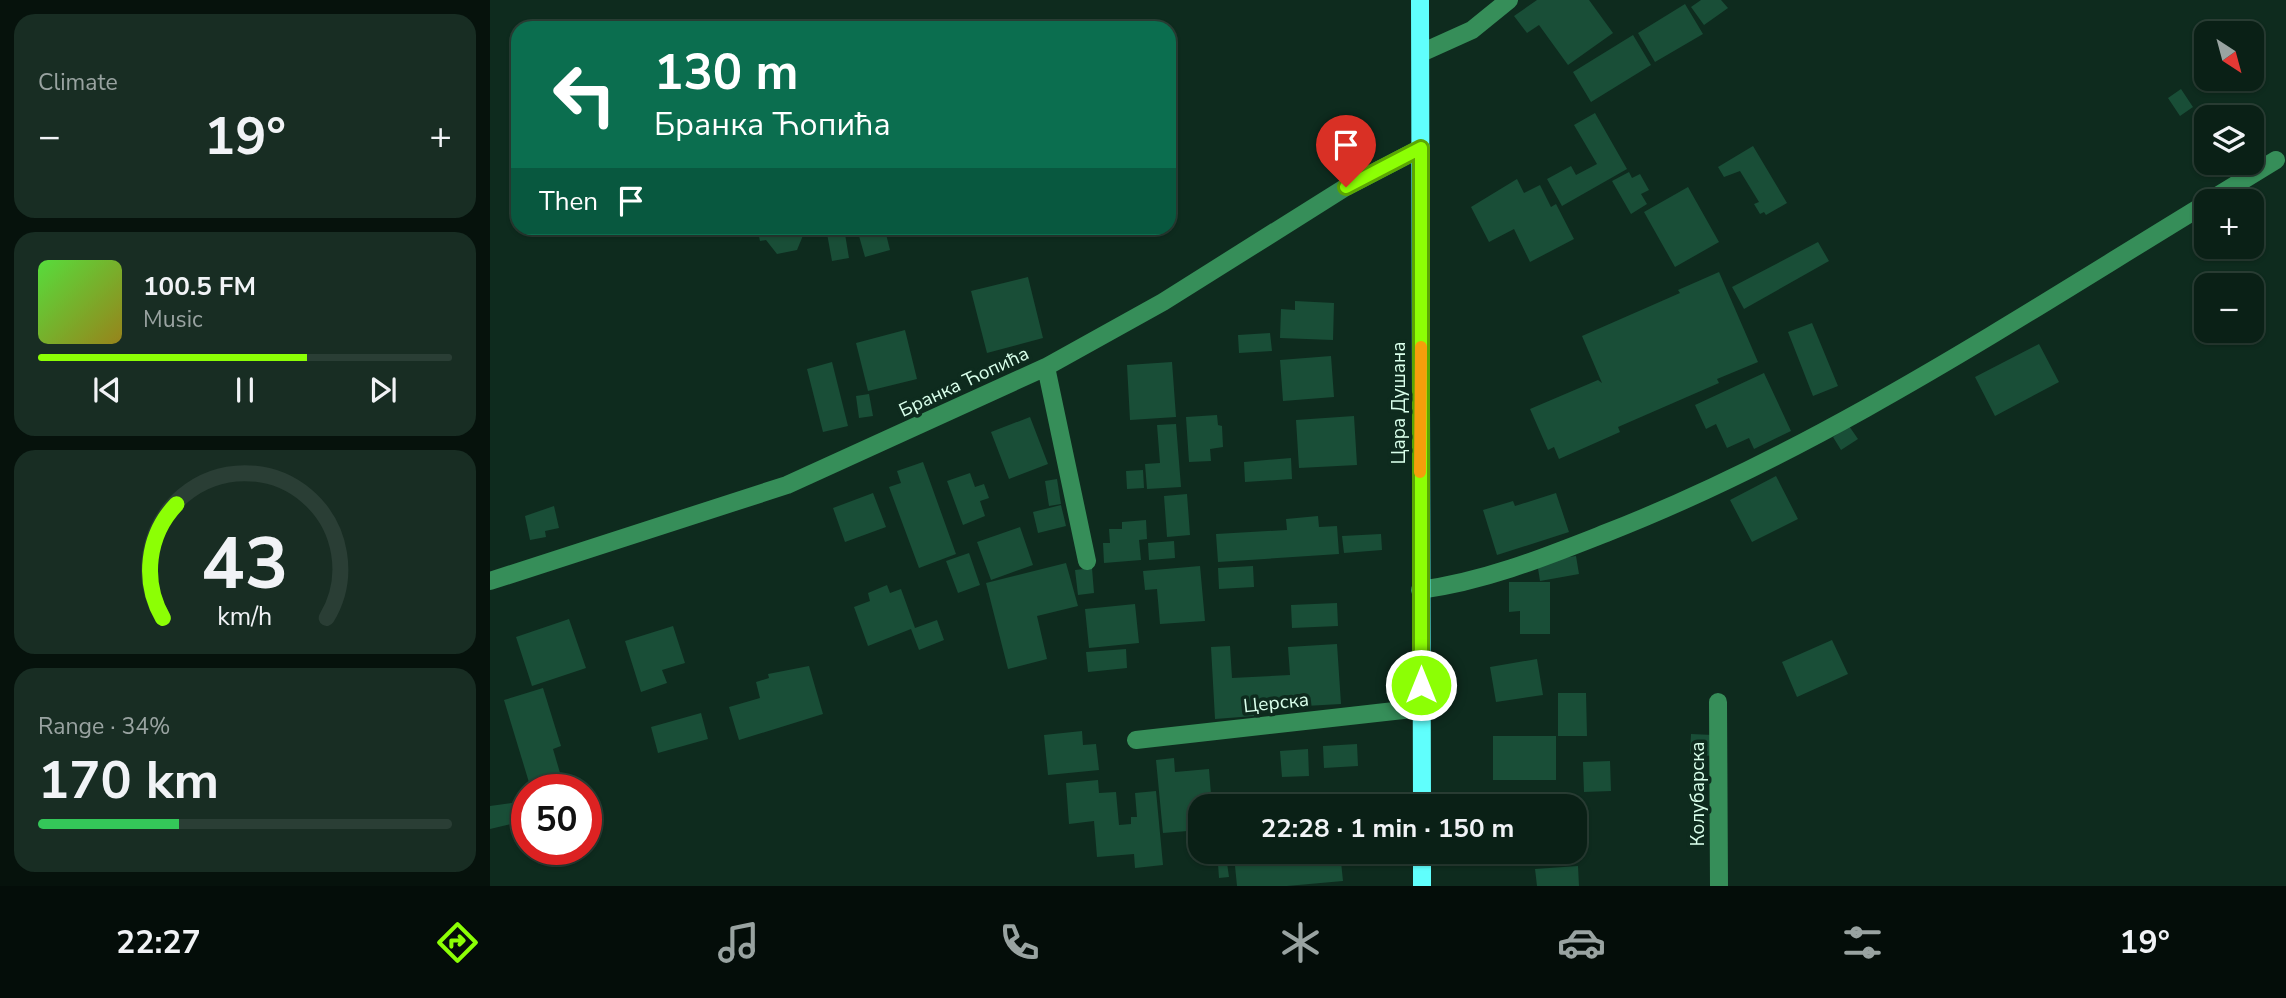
<!DOCTYPE html>
<meta charset="utf-8">
<style>
body{margin:0;font-family:"Nunito Sans",sans-serif;background:#182d23;color:#f1f3f6;height:100vh;display:flex;flex-direction:column;font-size:26px;white-space:nowrap}
*{box-sizing:border-box;margin:0}
p{font-size:23px;color:#99a3a1}
.icon{flex:none;width:38px;height:38px;fill:none;stroke:currentColor;stroke-width:2;stroke-linecap:round;stroke-linejoin:round}
.map{position:relative;flex:1;overflow:hidden}
.panel{display:flex;flex-direction:column;gap:14px;padding:14px;background:#06120c;width:490px}
.panel>*{flex:none}
.banner{position:absolute;left:21px;top:21px;width:665px;height:214px;border-radius:21px;box-shadow:0 2px 5px #0004,0 0 0 2px #2a3e35;background:#0b6e4f;color:#fff;overflow:hidden}
.needle{width:46px;rotate:144deg}
.fabs{position:absolute;left:1704px;top:21px;display:grid;gap:14px}
.fabs a{display:grid;place-items:center;width:70px;height:70px;border-radius:14px;background:#0a2016;box-shadow:0 2px 5px #0004,0 0 0 2px #2a3e35;font-size:35px}
.speed{position:absolute;left:21px;top:774px;display:flex;gap:14px;font-size:35px;font-weight:700;text-align:center}
.speed>*{display:grid;place-content:center;width:91px;height:91px;border-radius:50%;background:#0a2016;box-shadow:0 2px 5px #0004,0 0 0 2px #2a3e35;line-height:1}
.speed .limit{border:10px solid #d22;background:#fff;color:#111}
.pin{position:absolute;display:grid;place-items:center;width:60px;height:60px;color:#fff;margin:-72px -30px;border-radius:50% 50% 50% 0;rotate:-45deg;box-shadow:0 0 7px #0007}
.pin .icon{rotate:45deg}
.me{position:absolute;width:77px;margin:-38px;rotate:0deg;stroke-linejoin:round;filter:drop-shadow(0 0 5px #0008)}
.turn{display:flex;align-items:center;gap:24px;height:147px;padding:0 28px;font-size:32px}
.turn .icon{width:91px;height:91px;stroke-width:2.5}
.turn b{display:block;font-size:49px;line-height:60px}
.then{display:flex;align-items:center;height:66px;padding:0 28px;background:#0003;gap:14px;font-size:26px}
.big{font-size:52px;font-weight:700;line-height:1.1}
.panel .card{flex:1;display:flex;flex-direction:column;justify-content:center;gap:10px;min-width:0;padding:0 24px;border-radius:21px;background:#182d23}
.panel .dial{align-items:center;gap:0}
.dial svg{height:182px;overflow:visible;fill:none;stroke:#2a3e35;stroke-width:7;stroke-linecap:round;text-anchor:middle}
.dial text{fill:#f1f3f6;stroke:none}
.song{display:flex;align-items:center;gap:21px}
.cover{width:84px;height:84px;border-radius:10px;background:linear-gradient(135deg,hsl(110 70% 55%),hsl(50 70% 35%))}
.played{height:7px;border-radius:4px;background:linear-gradient(90deg,#8cff05 65%,#2a3e35 65%)}
.keys{display:flex;justify-content:space-around;direction:ltr}
.heat{display:flex;justify-content:space-between;align-items:center;font-size:38px;direction:ltr}
.charge{height:10px;border-radius:5px;background:linear-gradient(90deg,#34c759 34%,#2a3e35 0)}
.trip{position:absolute;left:698px;top:794px;width:399px;height:70px;border-radius:21px;background:#0a2016;box-shadow:0 2px 5px #0004,0 0 0 2px #2a3e35;font-weight:700;line-height:70px;text-align:center}
.dock{display:flex;height:112px;justify-content:space-around;align-items:center;background:#040d09;color:#99a3a1}
.dock .icon{width:49px;height:49px}
.dock .selected{color:#8cff05}
.dock b{font-size:32px;color:#f1f3f6}
main{display:flex;flex:1;min-height:0}
.map>svg:first-child{display:block}
.building{fill:#194e37}
.lines{fill:none;stroke-linecap:round;stroke-linejoin:round}
.minor{stroke:#368e59;stroke-width:18}
.major{stroke:#60fffd;stroke-width:18}
.route-casing{stroke:#5ba603;stroke-width:18}
.route{stroke:#8cff05;stroke-width:12}
.slow{stroke:#f59e0b;stroke-width:12}
.labels{text-anchor:middle;dominant-baseline:central;stroke-width:7;stroke-linejoin:round;paint-order:stroke}
.street-label{font-size:19px;fill:#d9ffeb;stroke:#0e2b1e}
</style>
<main>
<section class="panel">
<div class="card"><p>Climate</p>
<div class="heat"><a>−</a><b class="big">19°</b><a>+</a></div>
</div>
<div class="card">
<div class="song"><i class="cover"></i><div><b>100.5 FM</b><p>Music</p></div></div>
<div class="played"></div>
<div class="keys"><svg class="icon" aria-label="previous" viewBox="0 0 24 24"><path d="M18 5L8 12l10 7zM5 5v14"/></svg><svg class="icon" aria-label="pause" viewBox="0 0 24 24"><path d="M8 5v14M16 5v14"/></svg><svg class="icon" aria-label="next" viewBox="0 0 24 24"><path d="M6 5l10 7-10 7zM19 5v14"/></svg></div>
</div>
<div class="card dial"><svg viewBox="0 0 100 80">
<path d="M14 69A42 42 0 1 1 86 69"/>
<path d="M14 69A42 42 0 0 1 20 19" stroke="#8cff05"/>
<text x="50" y="56" font-size="32" font-weight="700">43</text>
<text x="50" y="72" font-size="11">km/h</text>
</svg></div>
<div class="card"><p>Range · 34%</p><b class="big">170 km</b><div class="charge"></div></div>
</section>
<div class="map">
<svg width="1796" height="886" viewBox="0 0 1796 886">
<rect width="100%" height="100%" fill="#0e2b1e"/>
<!-- building -->
<path class="building" d="M 1047,0 L 1099,0 L 1123,33 L 1078,65 L 1049,25 L 1037,33 L 1024,16 Z
M 1211,0 L 1231,0 L 1238,8 L 1214,25 L 1201,7 Z
M 1195,4 L 1213,34 L 1165,62 L 1148,33 Z
M 1143,35 L 1161,65 L 1101,102 L 1083,72 Z
M 1691,89 L 1703,107 L 1690,116 L 1678,98 Z
M 1105,113 L 1137,169 L 1072,206 L 1057,179 L 1081,166 L 1086,175 L 1107,164 L 1084,125 Z
M 1263,146 L 1297,203 L 1276,215 L 1274,212 L 1270,214 L 1264,204 L 1269,202 L 1250,171 L 1234,177 L 1228,167 Z
M 1139,172 L 1142,178 L 1150,174 L 1159,190 L 1151,194 L 1157,204 L 1141,214 L 1122,181 Z
M 1027,179 L 1034,193 L 1050,185 L 1061,207 L 1066,204 L 1084,239 L 1040,262 L 1024,229 L 999,242 L 981,207 Z
M 1198,187 L 1229,242 L 1185,267 L 1154,212 Z
M 267,228 L 313,228 L 314,233 L 307,250 L 287,254 L 276,240 L 270,241 Z
M 336,228 L 354,228 L 359,258 L 342,261 Z
M 395,230 L 400,250 L 375,257 L 369,236 Z
M 1328,242 L 1339,261 L 1254,309 L 1242,287 Z
M 1229,272 L 1268,362 L 1227,379 L 1229,383 L 1128,427 L 1130,432 L 1069,459 L 1064,447 L 1058,450 L 1040,409 L 1108,380 L 1112,383 L 1092,336 L 1190,293 L 1188,290 Z
M 538,277 L 553,338 L 497,353 L 481,291 Z
M 805,301 L 844,303 L 843,340 L 790,338 L 791,309 L 805,310 Z
M 1322,323 L 1348,386 L 1323,396 L 1298,332 Z
M 415,330 L 427,379 L 378,391 L 366,343 Z
M 780,333 L 782,351 L 749,353 L 748,335 Z
M 1549,344 L 1569,382 L 1505,416 L 1485,377 Z
M 841,356 L 844,397 L 793,401 L 790,360 Z
M 342,362 L 358,426 L 333,432 L 317,369 Z
M 682,362 L 686,417 L 640,420 L 637,365 Z
M 1274,373 L 1301,431 L 1264,449 L 1259,438 L 1237,448 L 1226,424 L 1216,429 L 1205,405 Z
M 379,394 L 383,416 L 369,418 L 366,396 Z
M 727,415 L 728,425 L 732,426 L 733,447 L 720,449 L 721,461 L 699,462 L 696,417 Z
M 864,416 L 867,465 L 809,468 L 806,420 Z
M 540,417 L 558,464 L 519,479 L 501,432 Z
M 686,424 L 691,487 L 657,489 L 655,464 L 670,463 L 667,425 Z
M 1359,426 L 1368,439 L 1351,450 L 1343,437 Z
M 801,458 L 802,479 L 755,482 L 754,462 Z
M 433,462 L 466,554 L 429,568 L 399,487 L 411,483 L 407,471 Z
M 653,470 L 654,488 L 637,489 L 636,471 Z
M 480,473 L 485,487 L 494,484 L 499,498 L 490,501 L 495,516 L 473,525 L 457,481 Z
M 1286,476 L 1308,519 L 1262,542 L 1240,500 Z
M 567,479 L 571,504 L 559,506 L 555,481 Z
M 383,493 L 396,527 L 355,542 L 343,508 Z
M 1066,493 L 1079,532 L 1007,555 L 993,510 L 1023,501 L 1025,506 Z
M 697,494 L 700,535 L 677,537 L 674,496 Z
M 571,505 L 576,526 L 548,533 L 543,512 Z
M 64,506 L 69,528 L 55,531 L 56,537 L 40,540 L 35,516 Z
M 828,516 L 829,527 L 847,526 L 849,554 L 728,562 L 726,534 L 797,530 L 796,519 Z
M 656,520 L 657,539 L 649,540 L 651,560 L 614,563 L 613,543 L 620,543 L 619,529 L 632,529 L 632,522 Z
M 530,527 L 543,565 L 501,580 L 487,542 Z
M 891,534 L 892,550 L 854,553 L 852,536 Z
M 684,541 L 685,558 L 659,560 L 658,543 Z
M 479,553 L 490,585 L 468,593 L 456,561 Z
M 1086,556 L 1089,574 L 1050,581 L 1047,562 Z
M 576,563 L 588,606 L 547,616 L 557,659 L 518,669 L 496,583 Z
M 710,566 L 715,621 L 670,624 L 667,589 L 655,590 L 653,571 Z
M 763,566 L 764,587 L 729,589 L 728,568 Z
M 602,568 L 604,593 L 588,595 L 585,570 Z
M 1019,582 L 1060,582 L 1060,634 L 1030,634 L 1030,611 L 1019,612 Z
M 397,585 L 400,593 L 411,589 L 425,628 L 447,620 L 454,640 L 429,650 L 421,629 L 378,646 L 364,607 L 380,601 L 378,593 Z
M 847,603 L 848,626 L 802,628 L 801,605 Z
M 645,604 L 649,643 L 599,648 L 595,609 Z
M 79,619 L 96,668 L 42,686 L 26,637 Z
M 183,626 L 195,663 L 172,670 L 177,683 L 151,692 L 135,641 Z
M 1342,640 L 1358,674 L 1307,697 L 1292,662 Z
M 847,644 L 851,704 L 764,709 L 764,716 L 725,719 L 721,647 L 740,646 L 742,678 L 800,675 L 798,647 Z
M 636,649 L 637,668 L 598,672 L 596,652 Z
M 1047,659 L 1053,695 L 1006,702 L 1000,667 Z
M 319,666 L 333,714 L 249,740 L 239,707 L 270,698 L 266,682 L 279,678 L 278,674 Z
M 53,688 L 71,746 L 63,749 L 73,783 L 41,789 L 14,700 Z
M 1068,693 L 1096,693 L 1097,736 L 1068,736 Z
M 211,713 L 218,739 L 168,753 L 161,727 Z
M 592,731 L 593,745 L 606,744 L 609,770 L 558,775 L 554,735 Z
M 1201,734 L 1223,735 L 1222,756 L 1200,754 Z
M 1003,736 L 1066,736 L 1066,780 L 1003,780 Z
M 867,744 L 868,766 L 834,768 L 833,746 Z
M 818,749 L 819,776 L 792,777 L 790,751 Z
M 684,758 L 685,772 L 719,769 L 722,807 L 710,807 L 710,830 L 673,833 L 666,760 Z
M 1120,761 L 1121,791 L 1094,792 L 1093,762 Z
M 608,780 L 609,793 L 626,792 L 629,825 L 641,824 L 641,817 L 647,817 L 645,793 L 666,791 L 673,865 L 645,868 L 644,854 L 607,857 L 604,821 L 579,824 L 576,783 Z
M 848,799 L 849,807 L 800,807 L 799,802 Z
M 37,801 L 37,820 L 0,829 L 0,806 Z
M 769,852 L 850,852 L 853,881 L 797,886 L 747,886 L 744,856 Z
M 737,863 L 739,877 L 729,878 L 728,864 Z
M 1088,866 L 1089,886 L 1047,886 L 1045,869 Z"/>
<g class="lines">
<!-- minor -->
<path class="minor" d="M 931,53 L 982,30 L 1019,0
M 1719,201 L 1786,160
M 556,367 L 597,561
M 0,581 L 297,485 L 556,367 L 673,302 L 856,187 L 931,148
M 930,590 C 996,581 1055,557 1116,533 C 1329,450 1523,321 1717,203
M 1228,702 L 1229,886
M 646,740 L 931,708"/>
<!-- major -->
<path class="major" d="M 930,0 L 932,807
M 932,852 L 932,886"/>
</g>
<g class="lines">
<defs>
<path id="route" d="M 856,187 L 931,148 L 931,685"/>
</defs>
<!-- route casing -->
<use href="#route" class="route-casing"/>
<!-- route -->
<use href="#route" class="route"/>
<!-- slow -->
<path class="slow" d="M 930,472 L 931,347"/>
</g>
<g class="labels">
<!-- street labels -->
<g class="street-label">
<text transform="translate(474 382) rotate(-25)">Бранка Ћопића</text>
<text transform="translate(909 403) rotate(-90)">Цара Душана</text>
<text transform="translate(786 703) rotate(-6)">Церска</text>
<text transform="translate(1208 794) rotate(-90)">Колубарска</text>
</g>
</g>
</svg>
<div class="fabs">
<a><svg class="needle" viewBox="-14 -14 28 28"><path d="M0-13l5 13h-10z" fill="#e53935"/><path d="M0 13l5-13h-10z" fill="#99a3a1"/></svg></a>
<a><svg class="icon" aria-label="layers" viewBox="0 0 24 24"><path d="M12 4l9 5-9 5-9-5zM3 14l9 5 9-5"/></svg></a>
<a>+</a>
<a>−</a>
</div>
<div class="speed"><div class="limit">50</div></div>
<div class="pin" style="left:856px;top:187px;background:#d93025"><svg class="icon" aria-label="arrive" viewBox="0 0 24 24"><path d="M6 21V4h12l-3 4 3 4H6"/></svg></div>
<svg class="me" style="left:931px;top:685px" viewBox="-20 -20 40 40"><circle r="17" fill="#8cff05" stroke="#fff" stroke-width="3"/><path d="M0-11L8 9 0 5-8 9z" fill="#fff"/></svg>
<div class="trip">22:28 · 1 min · 150 m</div>
<div class="banner">
<div class="turn"><svg class="icon" aria-label="left" viewBox="0 0 24 24"><path d="M17 20v-9H6M10 6l-5 5 5 5"/></svg><div><b>130 m</b>Бранка Ћопића</div></div>
<div class="then">Then<svg class="icon" aria-label="arrive" viewBox="0 0 24 24"><path d="M6 21V4h12l-3 4 3 4H6"/></svg></div>
</div>
</div>
</main>
<nav class="dock">
<b>22:27</b>
<svg class="icon selected" aria-label="directions" viewBox="0 0 24 24"><path d="M12 3l9 9-9 9-9-9zM9 14v-3h6M13 9l2 2-2 2"/></svg>
<svg class="icon" aria-label="music" viewBox="0 0 24 24"><path d="M9 18V5l10-2v13"/><circle cx="6" cy="18" r="3"/><circle cx="16" cy="16" r="3"/></svg>
<svg class="icon" aria-label="phone" viewBox="0 0 24 24"><path d="M5 4h4l2 5-3 2q2 4 5 5l2-3 5 2v4C11 20 4 13 5 4z"/></svg>
<svg class="icon" aria-label="climate" viewBox="0 0 24 24"><path d="M12 3v18M4 7l16 10M4 17L20 7"/></svg>
<svg class="icon" aria-label="car" viewBox="0 0 24 24"><path d="M5 17H2v-5l4-1 3-4h7l3 4 3 1v5h-3M9 17h6M6 11h13"/><circle cx="7" cy="17" r="2"/><circle cx="17" cy="17" r="2"/></svg>
<svg class="icon" aria-label="filters" viewBox="0 0 24 24"><path d="M4 7h16M4 17h16"/><circle cx="9" cy="7" r="2"/><circle cx="15" cy="17" r="2"/></svg>
<b>19°</b>
</nav>
